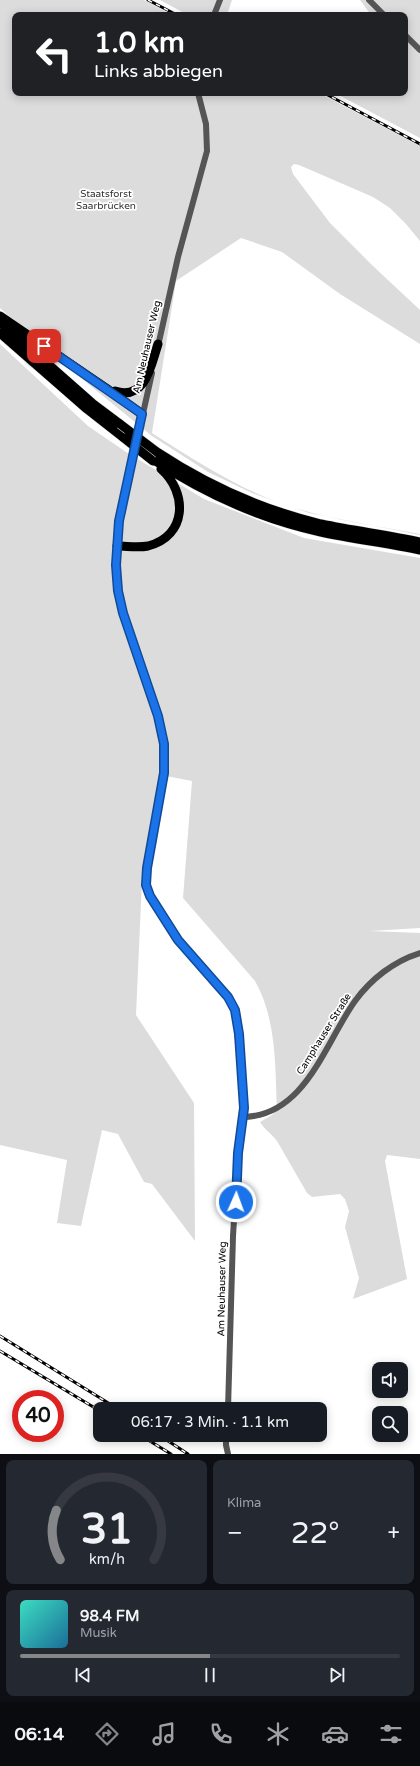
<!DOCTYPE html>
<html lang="de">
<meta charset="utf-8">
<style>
body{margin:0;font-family:"Varela Round",sans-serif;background:#242831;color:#f1f3f6;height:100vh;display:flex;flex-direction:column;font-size:15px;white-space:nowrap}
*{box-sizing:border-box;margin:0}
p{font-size:13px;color:#9ea1a6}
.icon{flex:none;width:22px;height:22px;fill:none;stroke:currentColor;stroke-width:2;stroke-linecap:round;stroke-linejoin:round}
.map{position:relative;height:1454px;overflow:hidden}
.side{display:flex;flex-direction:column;gap:6px;padding:6px;background:#0d0f14;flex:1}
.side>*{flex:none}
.top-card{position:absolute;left:12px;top:12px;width:396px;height:84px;border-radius:8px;box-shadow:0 2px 10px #0003;background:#202124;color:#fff;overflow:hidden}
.buttons{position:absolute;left:372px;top:1362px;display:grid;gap:8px}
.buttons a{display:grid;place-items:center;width:36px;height:36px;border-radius:8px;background:#171b24;box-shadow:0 2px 10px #0003;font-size:20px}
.speed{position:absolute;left:12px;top:1390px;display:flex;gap:8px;font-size:20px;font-weight:700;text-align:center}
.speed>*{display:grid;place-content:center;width:52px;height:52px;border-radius:50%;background:#171b24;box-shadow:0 2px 10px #0003;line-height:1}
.speed .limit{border:6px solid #d22;background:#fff;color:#111}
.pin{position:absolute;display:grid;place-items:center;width:34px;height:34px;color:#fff;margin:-17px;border-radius:8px;box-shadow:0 2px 6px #0006}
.me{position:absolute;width:44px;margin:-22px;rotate:2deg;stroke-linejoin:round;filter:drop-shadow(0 0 3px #0008)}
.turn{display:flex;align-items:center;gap:14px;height:84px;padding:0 16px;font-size:18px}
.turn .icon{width:52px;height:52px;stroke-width:2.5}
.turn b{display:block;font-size:28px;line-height:34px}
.big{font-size:30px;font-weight:600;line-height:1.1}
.side .tile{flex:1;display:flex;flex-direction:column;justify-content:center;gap:6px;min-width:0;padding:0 14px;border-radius:8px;background:#242831}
.side .dial{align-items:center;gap:0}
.dial svg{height:104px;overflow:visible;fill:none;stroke:#363941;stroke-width:7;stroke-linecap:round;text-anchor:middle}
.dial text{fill:#f1f3f6;stroke:none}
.song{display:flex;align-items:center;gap:12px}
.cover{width:48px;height:48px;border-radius:6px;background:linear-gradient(135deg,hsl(170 70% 55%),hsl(200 70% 35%))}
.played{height:4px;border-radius:2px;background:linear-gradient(90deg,#858687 50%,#363941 50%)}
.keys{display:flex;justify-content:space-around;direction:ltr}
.heat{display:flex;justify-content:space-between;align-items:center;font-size:22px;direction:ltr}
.side .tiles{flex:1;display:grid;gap:6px;grid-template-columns:1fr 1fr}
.tile:last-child{grid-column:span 2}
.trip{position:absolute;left:93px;top:1402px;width:234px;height:40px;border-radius:8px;background:#171b24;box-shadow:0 2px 10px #0003;font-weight:600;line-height:40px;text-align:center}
.tabs{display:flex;height:64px;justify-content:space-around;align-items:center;background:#090b0e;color:#9ea1a6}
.tabs .icon{width:28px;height:28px}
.tabs .on{color:#858687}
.tabs b{font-size:18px;color:#f1f3f6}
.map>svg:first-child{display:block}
.green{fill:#dcdcdc}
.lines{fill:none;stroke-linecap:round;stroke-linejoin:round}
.motorway-casing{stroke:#dbdbdb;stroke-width:10}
.tertiary{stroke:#555;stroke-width:6}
.motorway{stroke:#000;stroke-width:9}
.rail-casing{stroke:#000;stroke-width:3}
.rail{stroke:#fff;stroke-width:1.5;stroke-dasharray:4.5;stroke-linecap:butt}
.motorway-bridge-casing{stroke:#dbdbdb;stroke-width:10;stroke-linecap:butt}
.motorway-bridge{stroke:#000;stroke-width:9}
.route-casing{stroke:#114b97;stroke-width:10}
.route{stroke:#1a73e8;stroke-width:7}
.labels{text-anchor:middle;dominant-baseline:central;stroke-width:3.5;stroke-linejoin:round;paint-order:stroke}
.park-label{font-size:10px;fill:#333;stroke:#fff}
.street-label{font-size:10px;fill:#000;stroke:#fff}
</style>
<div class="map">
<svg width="420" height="1454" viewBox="0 0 420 1454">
<rect width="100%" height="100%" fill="#fff"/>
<!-- green -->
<path class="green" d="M 0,0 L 144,0 L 172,15 L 15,15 L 15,93 L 319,93 L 420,146 L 420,241 L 406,224 L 390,208 L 373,197 L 299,165 L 294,164 L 291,167 L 293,174 L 330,223 L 373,266 L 420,310 L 420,344 L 340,294 L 282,252 L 241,238 L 176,281 L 152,433 C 202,465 251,497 309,512 C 345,522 383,527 420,534 L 420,535 L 309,513 L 252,493 L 208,472 L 152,436 L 54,356 L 0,308 Z
M 160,0 L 232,0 L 227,15 L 188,15 Z
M 360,0 L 420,0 L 420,138 L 335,93 L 405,93 L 405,15 L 371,15 Z
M 0,344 L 88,426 L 126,452 L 204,499 L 304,538 L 420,558 L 420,928 L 370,931 L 420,933 L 420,1159 L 387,1155 L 385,1161 L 407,1279 L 353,1299 L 359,1278 L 345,1227 L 349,1211 L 345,1199 L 340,1194 L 312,1197 L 307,1193 L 277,1141 C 271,1133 265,1130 260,1122 L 272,1115 L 277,1110 C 275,1067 277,1020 255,981 L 183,898 L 192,781 L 161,775 L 142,880 L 136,1015 L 194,1103 L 195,1241 L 152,1184 L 144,1182 L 118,1134 L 102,1130 L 81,1226 L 57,1223 L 67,1160 L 0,1145 Z"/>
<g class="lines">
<defs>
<path id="motorway" d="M 0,316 L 106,388 L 142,414
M 0,322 L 92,403 L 120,424
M 0,333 L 87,409 L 124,438
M 115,391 C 146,401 151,365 158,344
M 157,452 C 207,485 263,510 321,524 C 354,531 387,535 420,542
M 154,460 C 204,493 262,519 321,532 C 354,539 387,543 420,550
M 117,546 C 127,546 138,548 148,546 C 187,536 188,493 161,469"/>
</defs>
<!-- motorway casing -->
<use href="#motorway" class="motorway-casing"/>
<!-- tertiary -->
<path class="tertiary" d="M 369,0 L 384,15
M 214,15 L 220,0
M 405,35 L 420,50
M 158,346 L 178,257 L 207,151 L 206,124 L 198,93
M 152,373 L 119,521 L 117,546 L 117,577 L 123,613 L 158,715 L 164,744 L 164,773 L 145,878 L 147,892 L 178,940 L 228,997 L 233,1004 L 236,1018 L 244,1108 L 238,1153 L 233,1236 L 228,1409
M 242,1117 C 305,1117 325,1043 355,1001 C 371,979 394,961 420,953
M 226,1435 L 226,1445 L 228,1454"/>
<!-- motorway -->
<use href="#motorway" class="motorway"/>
<defs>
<path id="rail" d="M 148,0 L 177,15
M 324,93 L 420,144
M 0,1336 L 118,1409
M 0,1351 L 100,1411
M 140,1435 L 171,1454
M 159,1435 L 188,1454"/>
</defs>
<!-- rail casing -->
<use href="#rail" class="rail-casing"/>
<!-- rail -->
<use href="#rail" class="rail"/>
<defs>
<path id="motorway-bridge" d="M 120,424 L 157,452
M 124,438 L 153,461"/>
</defs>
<!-- motorway-bridge casing -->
<use href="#motorway-bridge" class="motorway-bridge-casing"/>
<!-- motorway-bridge -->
<use href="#motorway-bridge" class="motorway-bridge"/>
</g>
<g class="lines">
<defs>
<path id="route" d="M 44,346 L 142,414 L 119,521 L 116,565 L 118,591 L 123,613 L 158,716 L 164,744 L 164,773 L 147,868 L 146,885 L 150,896 L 178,940 L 228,997 L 235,1010 L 239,1034 L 244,1108 L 238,1153 L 236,1202"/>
</defs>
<!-- route casing -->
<use href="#route" class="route-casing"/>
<!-- route -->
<use href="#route" class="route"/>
</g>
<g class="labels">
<!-- park labels -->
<g class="park-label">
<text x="106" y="194">Staatsforst<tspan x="106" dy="12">Saarbrücken</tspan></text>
</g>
<!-- street labels -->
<g class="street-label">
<text transform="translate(147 347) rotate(-77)">Am Neuhauser Weg</text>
<text transform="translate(324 1034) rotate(-58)">Camphauser Straße</text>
<text transform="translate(222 1289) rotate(-89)">Am Neuhauser Weg</text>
</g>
</g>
</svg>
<div class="buttons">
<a><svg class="icon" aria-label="sound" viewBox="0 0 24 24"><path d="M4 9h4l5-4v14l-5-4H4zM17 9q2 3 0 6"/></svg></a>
<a><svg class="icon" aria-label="search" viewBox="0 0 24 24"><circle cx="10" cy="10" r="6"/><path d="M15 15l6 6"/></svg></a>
</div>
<div class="speed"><div class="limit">40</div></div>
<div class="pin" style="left:44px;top:346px;background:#d93025"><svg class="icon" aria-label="arrive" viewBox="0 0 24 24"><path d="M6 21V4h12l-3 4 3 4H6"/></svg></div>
<svg class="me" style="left:236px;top:1202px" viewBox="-20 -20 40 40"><circle r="17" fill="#1a73e8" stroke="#fff" stroke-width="3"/><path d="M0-11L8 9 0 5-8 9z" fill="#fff"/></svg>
<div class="trip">06:17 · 3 Min. · 1.1 km</div>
<div class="top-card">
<div class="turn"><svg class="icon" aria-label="left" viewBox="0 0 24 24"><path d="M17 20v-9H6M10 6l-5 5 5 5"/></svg><div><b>1.0 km</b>Links abbiegen</div></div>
</div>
</div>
<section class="side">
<div class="tiles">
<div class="tile dial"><svg viewBox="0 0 100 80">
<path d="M14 69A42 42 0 1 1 86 69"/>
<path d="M14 69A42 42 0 0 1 11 31" stroke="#858687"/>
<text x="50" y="56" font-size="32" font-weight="700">31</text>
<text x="50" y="72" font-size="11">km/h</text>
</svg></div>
<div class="tile"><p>Klima</p>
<div class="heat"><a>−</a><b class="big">22°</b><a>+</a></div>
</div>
<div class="tile">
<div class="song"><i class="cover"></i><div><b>98.4 FM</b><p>Musik</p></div></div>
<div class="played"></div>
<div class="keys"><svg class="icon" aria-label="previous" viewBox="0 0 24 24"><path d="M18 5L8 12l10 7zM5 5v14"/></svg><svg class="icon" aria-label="pause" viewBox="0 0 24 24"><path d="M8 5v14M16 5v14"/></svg><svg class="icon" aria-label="next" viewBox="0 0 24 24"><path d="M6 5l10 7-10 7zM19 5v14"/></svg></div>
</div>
</div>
</section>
<nav class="tabs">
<b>06:14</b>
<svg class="icon on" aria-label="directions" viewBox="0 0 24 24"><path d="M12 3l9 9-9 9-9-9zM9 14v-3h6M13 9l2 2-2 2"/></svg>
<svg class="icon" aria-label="music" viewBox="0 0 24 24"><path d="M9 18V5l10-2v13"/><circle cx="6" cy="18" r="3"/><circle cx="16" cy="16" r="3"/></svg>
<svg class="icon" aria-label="phone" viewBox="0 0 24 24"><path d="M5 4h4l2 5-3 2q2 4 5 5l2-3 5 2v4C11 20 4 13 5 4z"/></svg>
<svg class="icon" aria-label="climate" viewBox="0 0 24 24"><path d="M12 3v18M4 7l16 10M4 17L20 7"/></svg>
<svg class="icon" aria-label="car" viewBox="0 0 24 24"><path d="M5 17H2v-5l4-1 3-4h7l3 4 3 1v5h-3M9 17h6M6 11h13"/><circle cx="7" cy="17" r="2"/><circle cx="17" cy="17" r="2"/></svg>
<svg class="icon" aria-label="filters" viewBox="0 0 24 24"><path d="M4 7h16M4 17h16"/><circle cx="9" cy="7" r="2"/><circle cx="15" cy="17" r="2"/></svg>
</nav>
